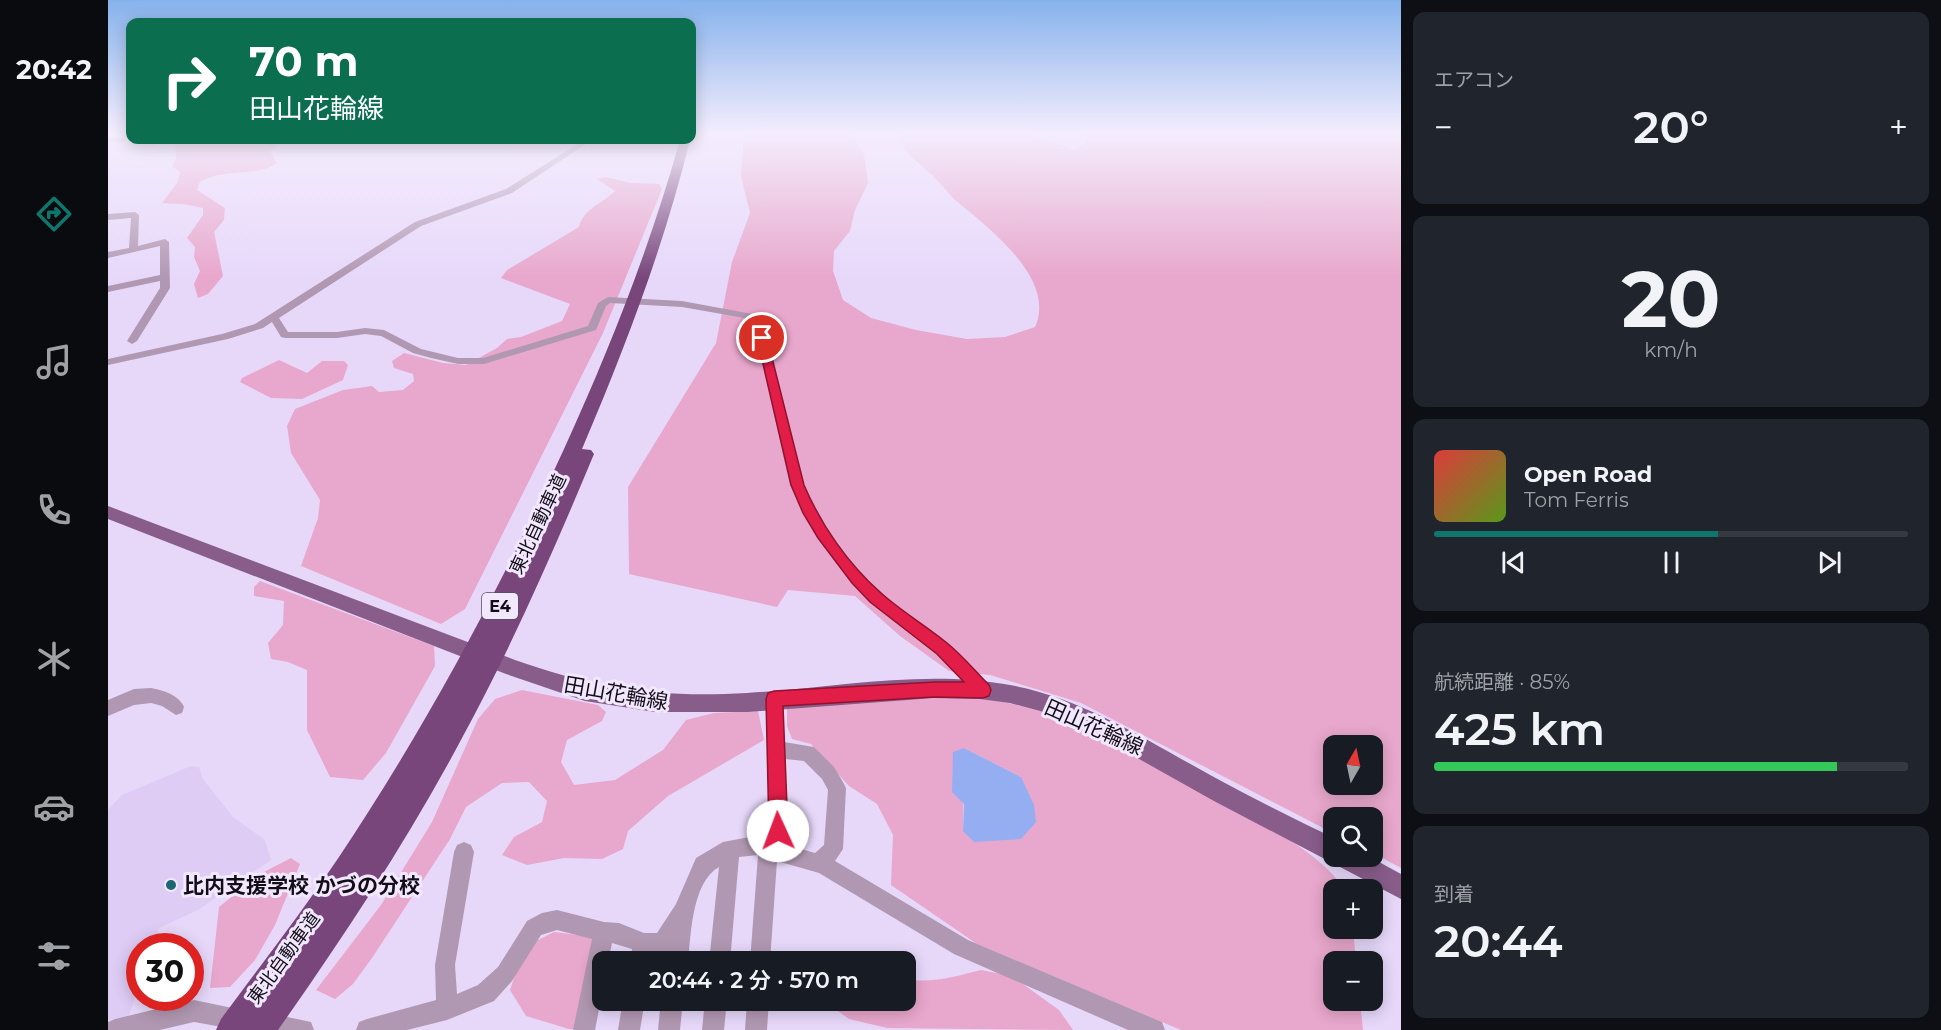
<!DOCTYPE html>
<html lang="ja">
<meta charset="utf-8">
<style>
body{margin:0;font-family:Montserrat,"Noto Sans JP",sans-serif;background:#20242c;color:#f1f3f6;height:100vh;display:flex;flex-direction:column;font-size:22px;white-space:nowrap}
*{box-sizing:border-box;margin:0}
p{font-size:20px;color:#9ea1a6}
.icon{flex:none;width:33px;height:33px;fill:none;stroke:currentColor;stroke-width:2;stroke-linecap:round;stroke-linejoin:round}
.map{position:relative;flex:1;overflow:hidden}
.panel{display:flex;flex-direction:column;gap:12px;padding:12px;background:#0d0f14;width:540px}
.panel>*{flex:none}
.hud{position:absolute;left:18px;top:18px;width:570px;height:126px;border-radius:12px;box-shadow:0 3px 15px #0003;background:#0b6e4f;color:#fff;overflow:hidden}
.needle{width:39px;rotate:9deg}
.controls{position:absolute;left:1215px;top:735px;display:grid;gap:12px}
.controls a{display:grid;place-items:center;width:60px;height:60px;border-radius:12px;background:#171b24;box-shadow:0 3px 15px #0003;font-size:30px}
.speed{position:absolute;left:18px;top:933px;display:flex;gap:12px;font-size:30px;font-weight:700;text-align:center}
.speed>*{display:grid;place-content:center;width:78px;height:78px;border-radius:50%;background:#171b24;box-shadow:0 3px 15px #0003;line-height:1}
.speed .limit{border:9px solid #d22;background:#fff;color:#111}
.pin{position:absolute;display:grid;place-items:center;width:51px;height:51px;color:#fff;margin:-26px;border:3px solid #fff;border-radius:50%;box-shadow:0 2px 6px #0007}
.me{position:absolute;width:66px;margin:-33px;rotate:358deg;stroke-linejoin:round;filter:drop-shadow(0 0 4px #0008)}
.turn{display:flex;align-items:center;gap:21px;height:126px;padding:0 24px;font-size:27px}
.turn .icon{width:78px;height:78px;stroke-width:2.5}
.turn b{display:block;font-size:42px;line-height:51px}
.big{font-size:45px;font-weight:600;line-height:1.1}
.panel .card{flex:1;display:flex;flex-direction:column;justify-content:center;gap:9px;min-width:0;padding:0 21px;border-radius:12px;background:#20242c}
.panel .dial{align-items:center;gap:0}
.dial b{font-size:78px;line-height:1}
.song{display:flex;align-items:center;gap:18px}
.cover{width:72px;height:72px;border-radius:9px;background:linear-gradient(135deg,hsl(0 70% 55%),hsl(90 70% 35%))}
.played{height:6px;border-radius:3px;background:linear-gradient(90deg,#0f766e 60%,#363941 60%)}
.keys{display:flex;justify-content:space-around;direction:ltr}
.heat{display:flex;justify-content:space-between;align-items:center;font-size:33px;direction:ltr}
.charge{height:9px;border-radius:4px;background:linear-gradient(90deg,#34c759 85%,#363941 0)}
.trip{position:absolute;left:484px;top:951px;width:324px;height:60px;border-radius:12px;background:#171b24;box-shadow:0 3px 15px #0003;font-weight:600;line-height:60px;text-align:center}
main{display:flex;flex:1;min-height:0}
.dock{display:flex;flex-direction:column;width:108px;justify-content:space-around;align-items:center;background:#090b0e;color:#9ea1a6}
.dock .icon{width:42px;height:42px}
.dock .selected{color:#0f766e}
.dock b{font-size:27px;color:#f1f3f6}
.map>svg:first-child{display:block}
.built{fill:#deccf5}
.green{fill:#e8a7cc;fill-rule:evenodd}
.water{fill:#94aef1}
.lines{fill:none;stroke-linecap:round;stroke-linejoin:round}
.minor{fill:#b198b2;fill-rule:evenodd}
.major{fill:#885d8a;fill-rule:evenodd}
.highway{fill:#78467b;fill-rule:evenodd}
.route{fill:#e11d48;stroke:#92132f;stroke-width:1.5}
.poi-dot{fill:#1d6773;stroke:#f1e8fd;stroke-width:2}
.labels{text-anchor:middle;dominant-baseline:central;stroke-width:6;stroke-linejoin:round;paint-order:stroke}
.shield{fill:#f1e8fd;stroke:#564f5d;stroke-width:1.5}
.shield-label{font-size:16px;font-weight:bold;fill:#130d18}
.street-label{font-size:18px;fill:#130d18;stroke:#f1e8fd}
.near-street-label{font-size:21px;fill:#130d18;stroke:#f1e8fd}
.near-poi-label{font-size:21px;font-weight:bold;fill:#130d18;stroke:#f1e8fd;text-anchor:start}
</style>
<main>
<nav class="dock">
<b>20:42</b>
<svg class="icon selected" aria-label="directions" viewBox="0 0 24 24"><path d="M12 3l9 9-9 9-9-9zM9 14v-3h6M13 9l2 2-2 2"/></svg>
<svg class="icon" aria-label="music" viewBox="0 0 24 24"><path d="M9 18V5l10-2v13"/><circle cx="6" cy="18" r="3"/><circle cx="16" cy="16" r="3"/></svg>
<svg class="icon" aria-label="phone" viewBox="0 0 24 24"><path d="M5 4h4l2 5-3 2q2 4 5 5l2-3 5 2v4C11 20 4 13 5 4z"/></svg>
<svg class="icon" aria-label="climate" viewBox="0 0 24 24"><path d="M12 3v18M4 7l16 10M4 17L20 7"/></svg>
<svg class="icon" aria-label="car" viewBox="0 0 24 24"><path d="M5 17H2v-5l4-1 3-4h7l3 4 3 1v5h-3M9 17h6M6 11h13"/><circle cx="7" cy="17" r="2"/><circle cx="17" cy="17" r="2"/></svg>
<svg class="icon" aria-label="filters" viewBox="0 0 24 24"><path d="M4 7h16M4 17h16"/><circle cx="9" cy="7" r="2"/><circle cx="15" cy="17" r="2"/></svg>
</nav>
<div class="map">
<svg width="1293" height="1030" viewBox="0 0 1293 1030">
<rect width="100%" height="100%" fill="#e7d8fa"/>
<!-- built -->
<path class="built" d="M 83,766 L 91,767 L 95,779 L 125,817 L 157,840 L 163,860 L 90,910 L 51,928 L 45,946 L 32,946 L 31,985 L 21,1016 L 0,1020 L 0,810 L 14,795 Z"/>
<!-- green -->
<path class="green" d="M 636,134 L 741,134 L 756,153 L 760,183 L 747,210 L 742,231 L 726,251 L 725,271 L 735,300 L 763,318 L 808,330 L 859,339 L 897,337 L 927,327 C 949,279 880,227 847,200 C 839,192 833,184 825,176 C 812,163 795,154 791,134 L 924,134 L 966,150 L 978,143 L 973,134 L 1293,134 L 1293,868 L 1265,853 L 1264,818 L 1226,818 L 1225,833 L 973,703 L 882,675 L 841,671 L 792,636 L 747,596 L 680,590 L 669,607 L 521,574 L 520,487 L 608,343 L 624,262 L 642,213 L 633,176 ZM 1226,746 L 1264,746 L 1264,784 L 1226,784 Z
M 67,140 L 175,140 L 162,152 L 169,163 C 148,178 115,167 91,183 L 89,190 L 117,208 L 116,220 L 106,232 L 115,276 L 100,294 L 90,298 L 86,284 L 92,271 L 86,257 L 87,247 L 79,238 L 95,215 L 95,208 L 75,204 L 54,203 L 69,183 L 72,172 L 64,166 L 68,159 Z
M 497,177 L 523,183 L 551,184 L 554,189 L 495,333 L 357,609 L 333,624 L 193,566 L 210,518 L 212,500 L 183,453 L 179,426 L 187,409 L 235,390 L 264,386 L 271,392 L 295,390 L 306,381 L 305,374 L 286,368 L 284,361 L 296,353 L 335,363 L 358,365 L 389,348 L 399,339 L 413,337 L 454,321 L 462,304 L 393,278 L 399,270 L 471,227 C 475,209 495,203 507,191 L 489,179 Z
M 171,360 L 199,373 L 214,361 L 236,361 L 240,365 L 235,380 L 194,399 L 163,398 L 132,382 L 134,378 Z
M 152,581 L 326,646 L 327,666 L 278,753 L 255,780 L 222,777 L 199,730 L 199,670 L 180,662 L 163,659 L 160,643 L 175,625 L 176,601 L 146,596 L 146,587 Z
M 414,690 L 490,705 L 498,712 L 494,721 L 459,740 L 453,762 L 466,785 L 507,780 L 555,750 L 578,720 L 606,713 L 650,711 L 656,740 L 560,796 L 520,831 L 515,849 L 494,859 L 456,858 L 419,865 L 394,855 L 406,837 L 434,822 L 439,801 L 421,782 L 394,783 L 358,807 L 342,839 L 264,958 L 245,984 L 227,999 L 208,990 L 273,905 L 324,822 L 370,719 L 387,699 Z
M 861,696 C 893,701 924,707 954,718 C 977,726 998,740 1019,751 C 1067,775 1214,845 1235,889 L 1226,890 L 1226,928 L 1245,929 L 1248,961 L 1226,962 L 1226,1000 L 1252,1001 L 1255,1030 L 1073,1030 L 869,944 L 783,885 L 785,835 L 769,804 L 741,786 L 703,744 L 684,739 L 679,726 L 679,707 ZM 856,748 L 913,777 L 855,831 Z
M 183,858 L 192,864 L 167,925 L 147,960 L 122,987 L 102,988 L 111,907 L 152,874 Z
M 446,932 L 487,937 L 473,1030 L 461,1029 L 418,1016 L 402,990 L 408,972 L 428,941 Z
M 873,970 L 904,976 L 951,1010 L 965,1030 L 779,1028 L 741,1019 L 716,1001 L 798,1000 L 798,979 C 823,984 849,976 873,970 Z"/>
<!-- water -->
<path class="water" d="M 856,748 L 913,777 L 926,805 L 928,822 L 913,839 L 866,842 L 855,831 L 856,804 L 844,792 L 845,752 Z"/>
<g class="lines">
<!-- minor -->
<path class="minor" d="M 17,137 L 17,141 L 0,142 L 0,138 Z
M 476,140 L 484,140 L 404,193 L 313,226 L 171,318 L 180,332 L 229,332 L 257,328 L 276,330 L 313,349 L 350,358 L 375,358 L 480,326 L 490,303 L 500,297 L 574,301 L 650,315 L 656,326 L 696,485 L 718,527 L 738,555 L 761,581 L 790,607 L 848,651 L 881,685 L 883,690 L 881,695 L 875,698 L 869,695 L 831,656 L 779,616 L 750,589 L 728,563 L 708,534 L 682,485 L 646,326 L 642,319 L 574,307 L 502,303 L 498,306 L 488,330 L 376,364 L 350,364 L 323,358 L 305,353 L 273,336 L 257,334 L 229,338 L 177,338 L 173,337 L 164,322 L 155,328 L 120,339 L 0,365 L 0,359 L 114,334 L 147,324 L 307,222 L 398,189 Z
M 27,212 L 31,215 L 30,246 L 57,239 L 61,242 L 62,288 L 29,341 L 24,344 L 19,341 L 52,288 L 52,281 L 0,292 L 0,286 L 52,275 L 52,246 L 0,258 L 0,252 L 21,248 L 23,218 L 0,220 L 0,214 Z
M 43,688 C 55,690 71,695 76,707 L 74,713 L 68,715 L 54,706 L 43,703 L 26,705 L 0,716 L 0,700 L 26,689 Z
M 666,691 L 672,694 L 674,699 L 676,742 L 706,747 L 726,767 L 735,782 L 738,788 L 735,849 L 727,861 L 860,940 L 1054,1022 L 1057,1030 L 1020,1030 L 846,954 L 711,873 L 669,861 L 662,962 L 642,962 L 650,855 L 631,857 L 622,962 L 601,962 L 611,867 C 584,882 583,934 580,962 L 559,962 L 560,952 L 554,954 L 544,954 L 543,962 L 522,962 L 524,949 L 504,943 L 500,962 L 495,962 L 495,989 L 487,1030 L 465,1030 L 484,939 L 449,930 L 433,935 L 404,981 L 386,1001 L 339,1020 L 299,1030 L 248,1030 L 251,1022 L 259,1019 L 328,1000 L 327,965 L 346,852 L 349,845 L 356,842 L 363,845 L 366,852 L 347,965 L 349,994 L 370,985 L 390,967 L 419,921 L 434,913 L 449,910 L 496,922 L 511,923 L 536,933 L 549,933 L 568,904 L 588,858 L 615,842 L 647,836 L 707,853 L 716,845 L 720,790 L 714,779 L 696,761 L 677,759 L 679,830 L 677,837 L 670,839 L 663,837 L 661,830 L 658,699 L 660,694 Z
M 86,1000 L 139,1011 L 142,1019 L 139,1027 L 131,1030 L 86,1022 L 52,1030 L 0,1030 L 0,1022 L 7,1019 Z
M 515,1000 L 537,1000 L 532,1030 L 510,1030 Z
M 553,1000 L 575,1000 L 572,1030 L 550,1030 Z
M 597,1000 L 619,1000 L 616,1030 L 594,1030 Z
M 639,1000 L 661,1000 L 659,1030 L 637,1030 Z
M 156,1012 L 203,1022 L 206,1030 L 148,1030 L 145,1023 L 148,1015 Z"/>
<!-- major -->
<path class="major" d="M 0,506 L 407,660 C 489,689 552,698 639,693 C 725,688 816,669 902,685 C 975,698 1040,741 1104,776 C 1144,798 1185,818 1226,838 L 1226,856 L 1260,856 L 1293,874 L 1293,899 L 1106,801 L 983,732 L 932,711 L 902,703 L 872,699 L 826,698 L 640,712 L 547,712 L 477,701 L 398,674 L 0,519 Z"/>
<!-- highway -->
<path class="highway" d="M 572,140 L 582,140 C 556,246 517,348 474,449 L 483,450 L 486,454 C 446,550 404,646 354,738 C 300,840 236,936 170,1030 L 108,1030 L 113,1019 C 153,965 194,912 231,857 C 317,728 391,591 456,449 C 502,348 542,247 572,140 Z"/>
</g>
<!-- sky -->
<linearGradient id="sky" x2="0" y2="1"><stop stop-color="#86b2ec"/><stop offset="0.48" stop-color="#f4edfd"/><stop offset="1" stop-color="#f4edfd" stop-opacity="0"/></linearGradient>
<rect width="1293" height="278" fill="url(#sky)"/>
<!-- route -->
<path class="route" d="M 654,334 L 659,338 L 696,485 C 713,525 740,564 773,593 C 793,611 817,625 839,643 C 854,655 867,671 881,685 L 883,690 L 881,696 L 875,698 L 826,697 L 675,706 L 680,831 L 677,837 L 670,840 L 663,837 L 661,831 L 658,699 L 660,693 L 666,691 L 826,682 L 856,682 L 829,654 L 762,602 L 744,583 L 710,538 L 695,513 L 683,485 L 649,338 Z"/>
<!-- markers -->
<circle class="poi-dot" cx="63" cy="885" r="6"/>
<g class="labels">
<!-- shield labels -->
<rect class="shield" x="374" y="593" width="36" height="26" rx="4.5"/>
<g class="shield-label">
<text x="392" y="606">E4</text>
</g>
<!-- street labels -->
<g class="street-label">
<text transform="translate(430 524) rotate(-65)">東北自動車道</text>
<text transform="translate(176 958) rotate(-54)">東北自動車道</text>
</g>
<!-- near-street labels -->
<g class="near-street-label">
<text transform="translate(508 693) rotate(10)">田山花輪線</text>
<text transform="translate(986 727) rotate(24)">田山花輪線</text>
</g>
<!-- near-poi labels -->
<g class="near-poi-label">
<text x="75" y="885">比内支援学校 かづの分校</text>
</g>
</g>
</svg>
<div class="controls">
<a><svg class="needle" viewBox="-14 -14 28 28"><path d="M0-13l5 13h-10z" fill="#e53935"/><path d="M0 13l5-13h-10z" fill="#9ea1a6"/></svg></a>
<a><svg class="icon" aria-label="search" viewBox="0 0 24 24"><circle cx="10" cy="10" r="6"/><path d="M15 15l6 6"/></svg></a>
<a>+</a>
<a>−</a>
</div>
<div class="speed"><div class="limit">30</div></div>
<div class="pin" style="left:654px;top:338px;background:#d93025"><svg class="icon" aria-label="arrive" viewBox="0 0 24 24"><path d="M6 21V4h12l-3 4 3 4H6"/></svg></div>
<svg class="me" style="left:670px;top:831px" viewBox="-20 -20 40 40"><circle r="19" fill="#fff"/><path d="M0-13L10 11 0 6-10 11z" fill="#e11d48"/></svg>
<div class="trip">20:44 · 2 分 · 570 m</div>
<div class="hud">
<div class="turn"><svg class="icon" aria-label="right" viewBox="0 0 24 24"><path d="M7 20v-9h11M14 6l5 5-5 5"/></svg><div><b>70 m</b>田山花輪線</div></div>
</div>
</div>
<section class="panel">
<div class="card"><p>エアコン</p>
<div class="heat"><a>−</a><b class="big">20°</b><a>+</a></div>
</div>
<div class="card dial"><b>20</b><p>km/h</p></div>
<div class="card">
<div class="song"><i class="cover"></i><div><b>Open Road</b><p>Tom Ferris</p></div></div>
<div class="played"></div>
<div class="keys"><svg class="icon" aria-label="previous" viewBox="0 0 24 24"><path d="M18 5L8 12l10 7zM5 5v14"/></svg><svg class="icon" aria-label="pause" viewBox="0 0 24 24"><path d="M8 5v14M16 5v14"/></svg><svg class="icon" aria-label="next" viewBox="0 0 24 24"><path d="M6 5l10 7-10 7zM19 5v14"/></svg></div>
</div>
<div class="card"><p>航続距離 · 85%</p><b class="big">425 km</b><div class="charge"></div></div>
<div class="card"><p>到着</p><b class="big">20:44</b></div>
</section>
</main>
